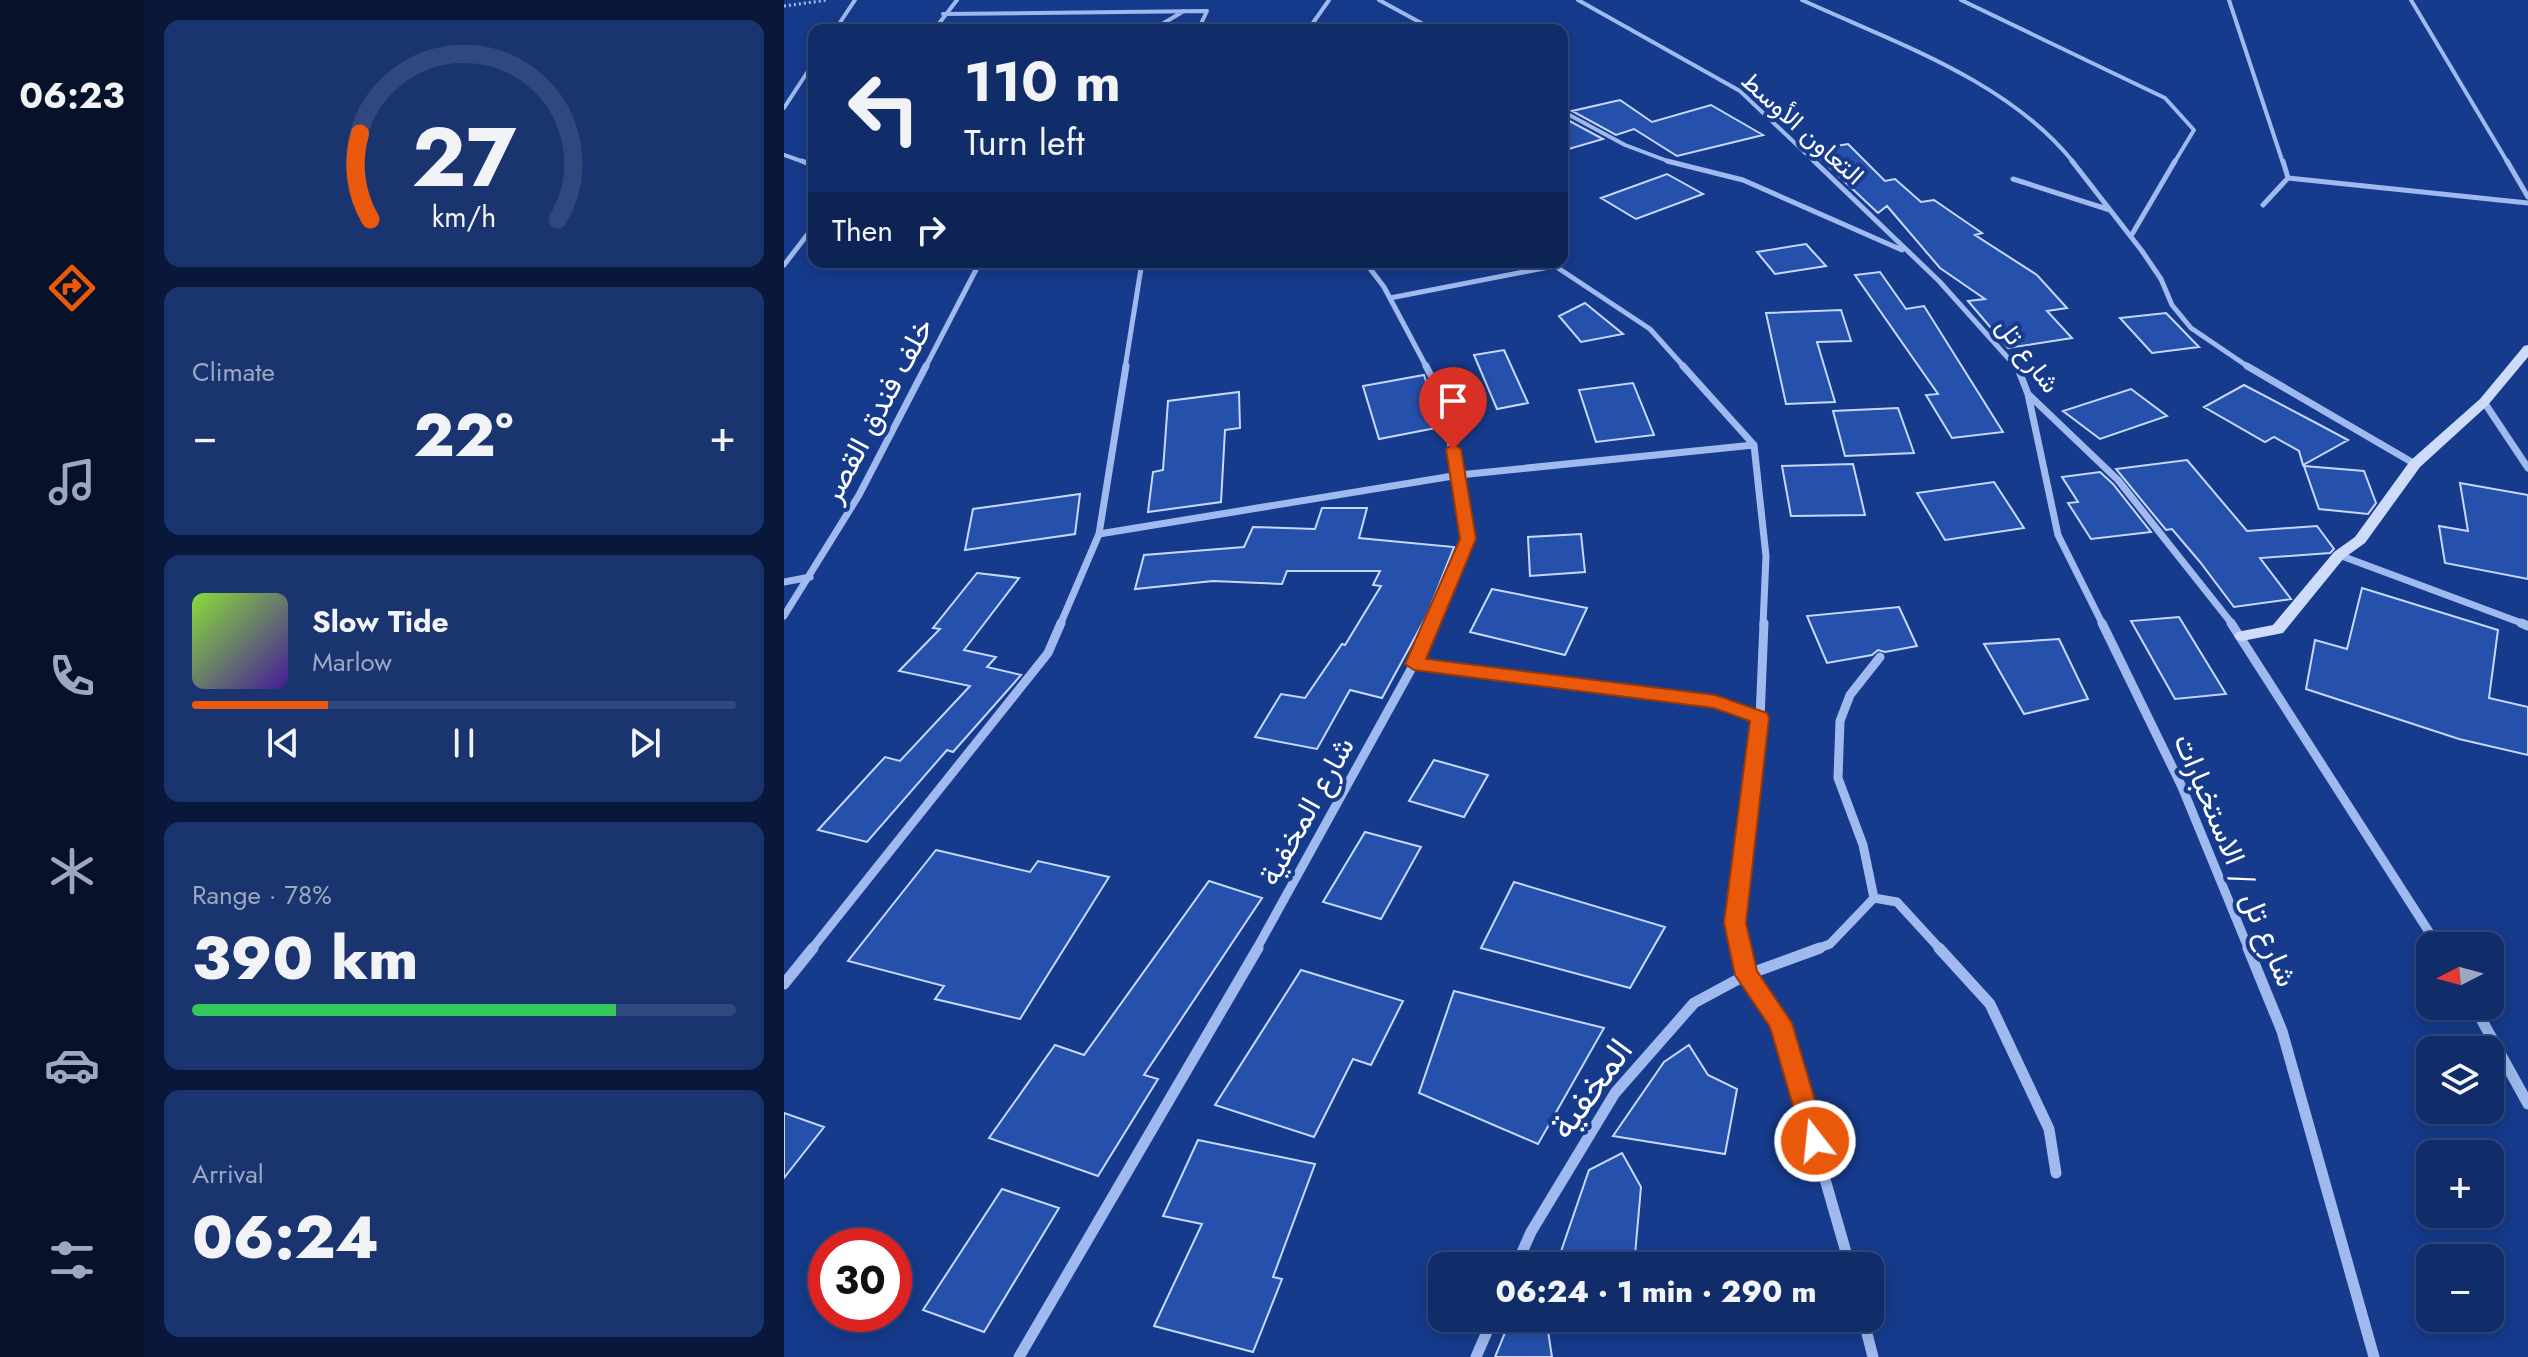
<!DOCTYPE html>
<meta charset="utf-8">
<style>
body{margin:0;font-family:Jost,Vazirmatn,sans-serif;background:#19346f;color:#f1f3f6;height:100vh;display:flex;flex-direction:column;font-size:30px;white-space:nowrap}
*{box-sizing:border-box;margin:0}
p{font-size:26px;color:#9ca7c0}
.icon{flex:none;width:44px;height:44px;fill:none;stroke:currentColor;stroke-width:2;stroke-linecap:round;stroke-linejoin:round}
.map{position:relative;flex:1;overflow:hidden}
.details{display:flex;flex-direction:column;gap:20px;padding:20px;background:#09183a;width:640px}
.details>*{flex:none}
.guide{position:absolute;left:24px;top:24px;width:760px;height:244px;border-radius:16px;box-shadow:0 4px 20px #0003,0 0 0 2px #30487d;background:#102c69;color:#f1f3f6;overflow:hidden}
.needle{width:52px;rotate:264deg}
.buttons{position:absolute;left:1632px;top:932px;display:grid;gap:16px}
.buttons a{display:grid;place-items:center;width:88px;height:88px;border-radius:16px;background:#102c69;box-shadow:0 4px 20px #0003,0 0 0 2px #30487d;font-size:40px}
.speed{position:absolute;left:24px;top:1228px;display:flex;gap:16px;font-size:40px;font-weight:700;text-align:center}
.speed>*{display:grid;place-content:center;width:104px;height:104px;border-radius:50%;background:#102c69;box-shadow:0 4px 20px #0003,0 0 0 2px #30487d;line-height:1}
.speed .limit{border:12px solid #d22;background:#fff;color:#111}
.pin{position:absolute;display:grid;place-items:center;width:68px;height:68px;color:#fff;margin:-82px -34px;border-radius:50% 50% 50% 0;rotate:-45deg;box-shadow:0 0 8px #0007}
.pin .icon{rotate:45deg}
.me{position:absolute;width:88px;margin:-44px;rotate:344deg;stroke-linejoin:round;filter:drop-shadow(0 0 6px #0008)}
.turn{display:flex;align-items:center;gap:28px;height:168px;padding:0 24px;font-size:36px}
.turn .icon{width:104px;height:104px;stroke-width:2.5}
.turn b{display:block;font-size:56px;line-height:68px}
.then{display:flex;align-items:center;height:76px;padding:0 24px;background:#0003;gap:16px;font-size:30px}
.big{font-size:60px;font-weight:800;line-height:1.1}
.details .tile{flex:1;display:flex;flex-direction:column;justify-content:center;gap:12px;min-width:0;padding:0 28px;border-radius:16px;background:#19346f}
.details .dial{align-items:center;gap:0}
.dial svg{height:208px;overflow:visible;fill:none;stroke:#30487d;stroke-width:7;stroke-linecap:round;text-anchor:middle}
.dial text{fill:#f1f3f6;stroke:none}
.song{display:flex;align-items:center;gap:24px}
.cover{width:96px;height:96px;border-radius:12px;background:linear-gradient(135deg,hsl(90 70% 55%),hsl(260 70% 35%))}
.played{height:8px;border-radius:4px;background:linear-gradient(90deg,#ea580c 25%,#30487d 25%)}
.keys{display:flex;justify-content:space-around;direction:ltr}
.heat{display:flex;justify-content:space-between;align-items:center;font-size:44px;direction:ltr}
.charge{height:12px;border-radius:6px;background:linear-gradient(90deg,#34c759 78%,#30487d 0)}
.trip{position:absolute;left:644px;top:1252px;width:456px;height:80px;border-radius:16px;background:#102c69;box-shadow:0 4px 20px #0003,0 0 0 2px #30487d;font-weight:800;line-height:80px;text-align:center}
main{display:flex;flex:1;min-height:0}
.tabs{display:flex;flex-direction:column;width:144px;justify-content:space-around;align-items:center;background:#06122a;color:#9ca7c0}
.tabs .icon{width:56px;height:56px}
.tabs .current{color:#ea580c}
.tabs b{font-size:36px;color:#f1f3f6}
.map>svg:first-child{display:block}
.building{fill:#2550ab;stroke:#c7d8fb;stroke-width:2}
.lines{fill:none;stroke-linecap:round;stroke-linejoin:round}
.path{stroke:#a0baef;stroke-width:3;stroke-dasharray:2 3;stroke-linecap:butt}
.street-far4{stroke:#a0baef;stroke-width:4}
.street-far3{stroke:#a0baef;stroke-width:5}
.street-far2{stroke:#a0baef;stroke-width:7}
.street-far1{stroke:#a0baef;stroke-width:9}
.street{stroke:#a0baef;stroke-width:11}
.secondary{fill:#cedcfa;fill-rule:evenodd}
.route{fill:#ea580c;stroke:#983908;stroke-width:2}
.labels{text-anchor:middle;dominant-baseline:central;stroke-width:8;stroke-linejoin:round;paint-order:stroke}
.far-street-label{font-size:26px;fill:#fff;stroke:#163b8c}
.street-label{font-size:30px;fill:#fff;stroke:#163b8c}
.near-street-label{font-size:36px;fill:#fff;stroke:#163b8c}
</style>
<main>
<nav class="tabs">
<b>06:23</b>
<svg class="icon current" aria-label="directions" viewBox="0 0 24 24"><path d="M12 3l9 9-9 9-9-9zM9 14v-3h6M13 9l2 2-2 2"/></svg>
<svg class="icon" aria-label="music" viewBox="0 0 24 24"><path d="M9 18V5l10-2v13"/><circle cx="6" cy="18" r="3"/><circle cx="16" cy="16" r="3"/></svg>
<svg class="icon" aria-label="phone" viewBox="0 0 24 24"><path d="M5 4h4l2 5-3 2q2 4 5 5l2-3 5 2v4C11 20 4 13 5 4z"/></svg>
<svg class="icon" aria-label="climate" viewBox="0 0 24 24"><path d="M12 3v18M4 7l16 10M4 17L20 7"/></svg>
<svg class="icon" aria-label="car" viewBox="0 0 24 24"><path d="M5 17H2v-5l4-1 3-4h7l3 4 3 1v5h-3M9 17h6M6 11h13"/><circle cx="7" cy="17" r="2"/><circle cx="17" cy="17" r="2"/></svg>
<svg class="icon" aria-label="filters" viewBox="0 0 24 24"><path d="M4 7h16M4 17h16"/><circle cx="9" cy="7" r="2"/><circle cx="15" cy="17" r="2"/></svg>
</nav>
<section class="details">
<div class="tile dial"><svg viewBox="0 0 100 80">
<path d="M14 69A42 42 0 1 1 86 69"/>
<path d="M14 69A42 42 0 0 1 10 36" stroke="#ea580c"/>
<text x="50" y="56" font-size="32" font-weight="700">27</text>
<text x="50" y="72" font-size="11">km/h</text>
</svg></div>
<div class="tile"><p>Climate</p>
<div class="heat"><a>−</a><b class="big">22°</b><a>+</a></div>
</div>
<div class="tile">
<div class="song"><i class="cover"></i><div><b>Slow Tide</b><p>Marlow</p></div></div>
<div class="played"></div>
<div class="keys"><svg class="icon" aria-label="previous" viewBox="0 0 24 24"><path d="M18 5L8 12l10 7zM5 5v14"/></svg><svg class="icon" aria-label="pause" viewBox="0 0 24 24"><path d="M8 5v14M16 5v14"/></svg><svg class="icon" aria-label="next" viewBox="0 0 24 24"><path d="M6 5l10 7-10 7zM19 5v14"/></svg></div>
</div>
<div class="tile"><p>Range · 78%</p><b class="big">390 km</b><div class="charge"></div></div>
<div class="tile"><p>Arrival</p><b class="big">06:24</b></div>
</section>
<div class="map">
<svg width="1744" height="1357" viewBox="0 0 1744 1357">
<rect width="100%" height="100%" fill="#163b8c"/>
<!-- building -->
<path class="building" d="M 836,100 L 868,122 L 927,105 L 979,135 L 893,156 L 850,129 L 832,135 L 788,111 Z
M 778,117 L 819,139 L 778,151 Z
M 1064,144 L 1101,181 L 1111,179 L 1137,202 L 1150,200 L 1198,233 L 1191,235 L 1253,275 L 1283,308 L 1263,311 L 1288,338 L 1224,348 L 1184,301 L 1201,299 L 1156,268 L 1103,206 L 1094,213 L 1027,150 Z
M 883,174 L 919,194 L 852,219 L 817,198 Z
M 1022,244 L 1042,266 L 991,274 L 973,252 Z
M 1096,272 L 1122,309 L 1140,306 L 1219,432 L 1168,438 L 1142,395 L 1154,394 L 1071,275 Z
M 801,303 L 839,334 L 797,342 L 775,316 Z
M 1057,310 L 1067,341 L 1033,342 L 1051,402 L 1002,404 L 982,313 Z
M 1382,313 L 1415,347 L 1368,353 L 1336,318 Z
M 720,350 L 744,403 L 713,409 L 690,355 Z
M 640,375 L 657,427 L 595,439 L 579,386 Z
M 849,383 L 870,435 L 812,442 L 795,390 Z
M 1460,385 L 1534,424 L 1564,440 L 1519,465 L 1515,451 L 1490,437 L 1481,442 L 1420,407 Z
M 1347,389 L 1383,416 L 1316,439 L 1279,411 Z
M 455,392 L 456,428 L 441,430 L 437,502 L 364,512 L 369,472 L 379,470 L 384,401 Z
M 1114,408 L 1130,453 L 1061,456 L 1049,411 Z
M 1403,460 L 1463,531 L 1533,526 L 1550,549 L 1546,553 L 1476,558 L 1507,599 L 1450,607 L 1416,562 L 1388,529 L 1382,530 L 1332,469 Z
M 1069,464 L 1081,515 L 1007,516 L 998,466 Z
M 1520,466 L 1580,471 L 1592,503 L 1584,514 L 1535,509 Z
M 1316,472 L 1329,484 L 1367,532 L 1307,539 L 1284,503 L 1294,502 L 1278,477 Z
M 1210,482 L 1240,528 L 1161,540 L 1133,493 Z
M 1676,483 L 1744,495 L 1744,579 L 1661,563 L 1655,526 L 1684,531 Z
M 296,494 L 291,534 L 181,550 L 189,509 Z
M 538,508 L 583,508 L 575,538 L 670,547 L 643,615 L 598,698 L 566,690 L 533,749 L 471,737 L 497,694 L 521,698 L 558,644 L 561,645 L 597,586 L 589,585 L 596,571 L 503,571 L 498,584 L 429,581 L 351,589 L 360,555 L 460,547 L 469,527 L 531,529 Z
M 797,534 L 801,572 L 746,576 L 744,537 Z
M 193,573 L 235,578 L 180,650 L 212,657 L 203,667 L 237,675 L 169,752 L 163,750 L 83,842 L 34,830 L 101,757 L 116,761 L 186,686 L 115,671 L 156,629 L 149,628 Z
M 1578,588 L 1714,630 L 1705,698 L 1744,707 L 1744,755 L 1675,739 L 1522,689 L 1531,640 L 1563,649 Z
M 708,589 L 803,608 L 781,655 L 686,632 Z
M 1115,607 L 1133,646 L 1101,652 L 1094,650 L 1088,655 L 1043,663 L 1023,616 Z
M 1395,617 L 1442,694 L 1391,699 L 1347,621 Z
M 1275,639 L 1304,699 L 1240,714 L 1200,644 Z
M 650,760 L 704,775 L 680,817 L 625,801 Z
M 581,832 L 637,847 L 597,919 L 539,902 Z
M 152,850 L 246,872 L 254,861 L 325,877 L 236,1019 L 151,999 L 160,986 L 64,961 Z
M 425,881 L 478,898 L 360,1075 L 374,1079 L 314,1176 L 205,1138 L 271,1045 L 300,1055 Z
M 730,882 L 881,927 L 846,988 L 697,948 Z
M 517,970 L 619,1001 L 587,1065 L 569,1059 L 530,1137 L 431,1105 Z
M 670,991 L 820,1028 L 754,1144 L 635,1093 Z
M 905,1045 L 924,1075 L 953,1089 L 941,1154 L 829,1136 L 880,1062 Z
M 0,1113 L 40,1127 L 0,1178 Z
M 414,1140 L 531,1164 L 489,1277 L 498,1279 L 469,1352 L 370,1326 L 418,1224 L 379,1216 Z
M 838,1153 L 857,1187 L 850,1266 L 772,1266 L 805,1170 Z
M 218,1189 L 275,1208 L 200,1332 L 139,1310 Z
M 727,1318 L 762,1318 L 768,1357 L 711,1357 Z"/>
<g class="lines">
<!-- path -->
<path class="path" d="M 0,6 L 44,0"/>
<!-- street-far4 -->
<path class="street-far4" d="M 595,0 L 650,30
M 794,0 L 956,91 L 1032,163
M 1018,0 C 1111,43 1224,80 1290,163
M 1177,0 L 1381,98 L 1410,130 L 1390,163
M 1445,0 L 1499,163
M 1627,0 L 1724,163
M 159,14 L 423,11 L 414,30
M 51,30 L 71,0
M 150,30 L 173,0
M 368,30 L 400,11
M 524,30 L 545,0
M 0,108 L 30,62
M 778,111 L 841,145 L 889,163
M 0,155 L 23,163"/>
<!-- street-far3 -->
<path class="street-far3" d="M 18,161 L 30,166
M 883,161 L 959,180 L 1118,250
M 1030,161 L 1155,281 L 1233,368
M 1288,161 L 1358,251 L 1377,279 L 1388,305 L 1407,328 L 1466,368
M 1723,161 L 1744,197
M 1504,178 L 1744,203
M 1229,179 L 1326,210
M 1479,205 L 1504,178 L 1499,161
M 1347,236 L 1391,161
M 581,262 L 600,287 L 643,368
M 765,262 L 866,329 L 901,368
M 0,265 L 30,226
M 606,298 L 770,266
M 141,368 L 196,262
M 341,368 L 358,262"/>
<!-- street-far2 -->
<path class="street-far2" d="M 642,366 L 658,397 L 684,539 L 647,625
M 899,366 L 970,445 L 982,556 L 979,625
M 1233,366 L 1244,394 L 1334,480 L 1449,625
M 1463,366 L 1631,464
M 1244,394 L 1274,535 L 1319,625
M 1700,402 L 1744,468
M 315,534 L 675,475 L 970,445
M 1555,555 L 1743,625
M 0,582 L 26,577
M 0,616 L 75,495 L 142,366
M 276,625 L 315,534 L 342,366"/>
<!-- street-far1 -->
<path class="street-far1" d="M 1318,623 L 1398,787 L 1465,950
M 1447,623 L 1654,946
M 1737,623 L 1744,626
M 630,664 L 931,702 L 976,718
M 1090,898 L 1079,845 L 1054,778 L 1056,721 L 1066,695 L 1096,657
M 27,950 L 264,653 L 277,623
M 472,950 L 630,664 L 647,623
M 957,950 L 951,923 L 976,718 L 980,623
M 1030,950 L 1046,944 L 1090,898 L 1113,902 L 1157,950"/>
<!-- street -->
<path class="street" d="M 956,948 L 962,975 L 996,1023 L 1066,1266
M 1155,948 L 1206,1004 L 1265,1129 L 1272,1173
M 1464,948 L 1498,1031 L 1590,1357
M 0,984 L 29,948
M 1690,1006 L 1744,1104
M 732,1266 L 747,1232 L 831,1093 L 910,1003 L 962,975 L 1036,948
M 1079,1318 L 1089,1357
M 235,1357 L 474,948
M 692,1357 L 709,1318"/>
<!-- secondary -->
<path class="secondary" d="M 1744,345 L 1744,357 L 1704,405 L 1636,467 L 1581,543 L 1560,558 L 1499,633 L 1458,641 L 1453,640 L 1450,636 L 1453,632 L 1489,625 L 1550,552 L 1571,537 L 1626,461 L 1696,399 L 1740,346 Z"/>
</g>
<!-- route -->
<path class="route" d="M 669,444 L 677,449 L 692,539 L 642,659 L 931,695 L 983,713 L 985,718 L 962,923 L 973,971 L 1008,1023 L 1043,1141 L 1040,1150 L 1031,1153 L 1022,1150 L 986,1027 L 951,975 L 940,923 L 966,721 L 930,708 L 630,670 L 621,664 L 676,539 L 662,449 Z"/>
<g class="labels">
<!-- far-street labels -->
<g class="far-street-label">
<text transform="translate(1019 128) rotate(42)">التعاون الأوسط</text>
<text transform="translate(1244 355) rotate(53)">شارع تل</text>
</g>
<!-- street labels -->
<g class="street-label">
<text transform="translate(93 410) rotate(-62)">خلف فندق القصر</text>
<text transform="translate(522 811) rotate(-61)">شارع المخفية</text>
<text transform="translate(1452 860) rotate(67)">شارع تل / الاستخبارات</text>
</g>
<!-- near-street labels -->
<g class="near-street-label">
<text transform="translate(806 1088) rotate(-54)">المخفية</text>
</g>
</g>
</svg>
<div class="buttons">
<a><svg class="needle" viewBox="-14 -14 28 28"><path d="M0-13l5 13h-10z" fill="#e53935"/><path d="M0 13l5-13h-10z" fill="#9ca7c0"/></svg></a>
<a><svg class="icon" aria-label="layers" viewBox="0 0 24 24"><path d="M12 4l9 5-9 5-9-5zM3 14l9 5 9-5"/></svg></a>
<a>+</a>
<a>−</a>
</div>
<div class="speed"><div class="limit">30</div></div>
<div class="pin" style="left:669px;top:449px;background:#d93025"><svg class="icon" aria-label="arrive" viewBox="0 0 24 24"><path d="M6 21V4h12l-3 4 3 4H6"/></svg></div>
<svg class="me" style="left:1031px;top:1141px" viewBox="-20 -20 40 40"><circle r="17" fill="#ea580c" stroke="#fff" stroke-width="3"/><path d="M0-11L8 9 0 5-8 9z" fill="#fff"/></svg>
<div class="trip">06:24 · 1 min · 290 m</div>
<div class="guide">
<div class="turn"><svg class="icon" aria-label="left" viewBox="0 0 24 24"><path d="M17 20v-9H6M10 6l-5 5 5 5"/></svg><div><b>110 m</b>Turn left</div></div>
<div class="then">Then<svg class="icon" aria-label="right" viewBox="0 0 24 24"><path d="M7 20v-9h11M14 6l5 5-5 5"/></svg></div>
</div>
</div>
</main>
